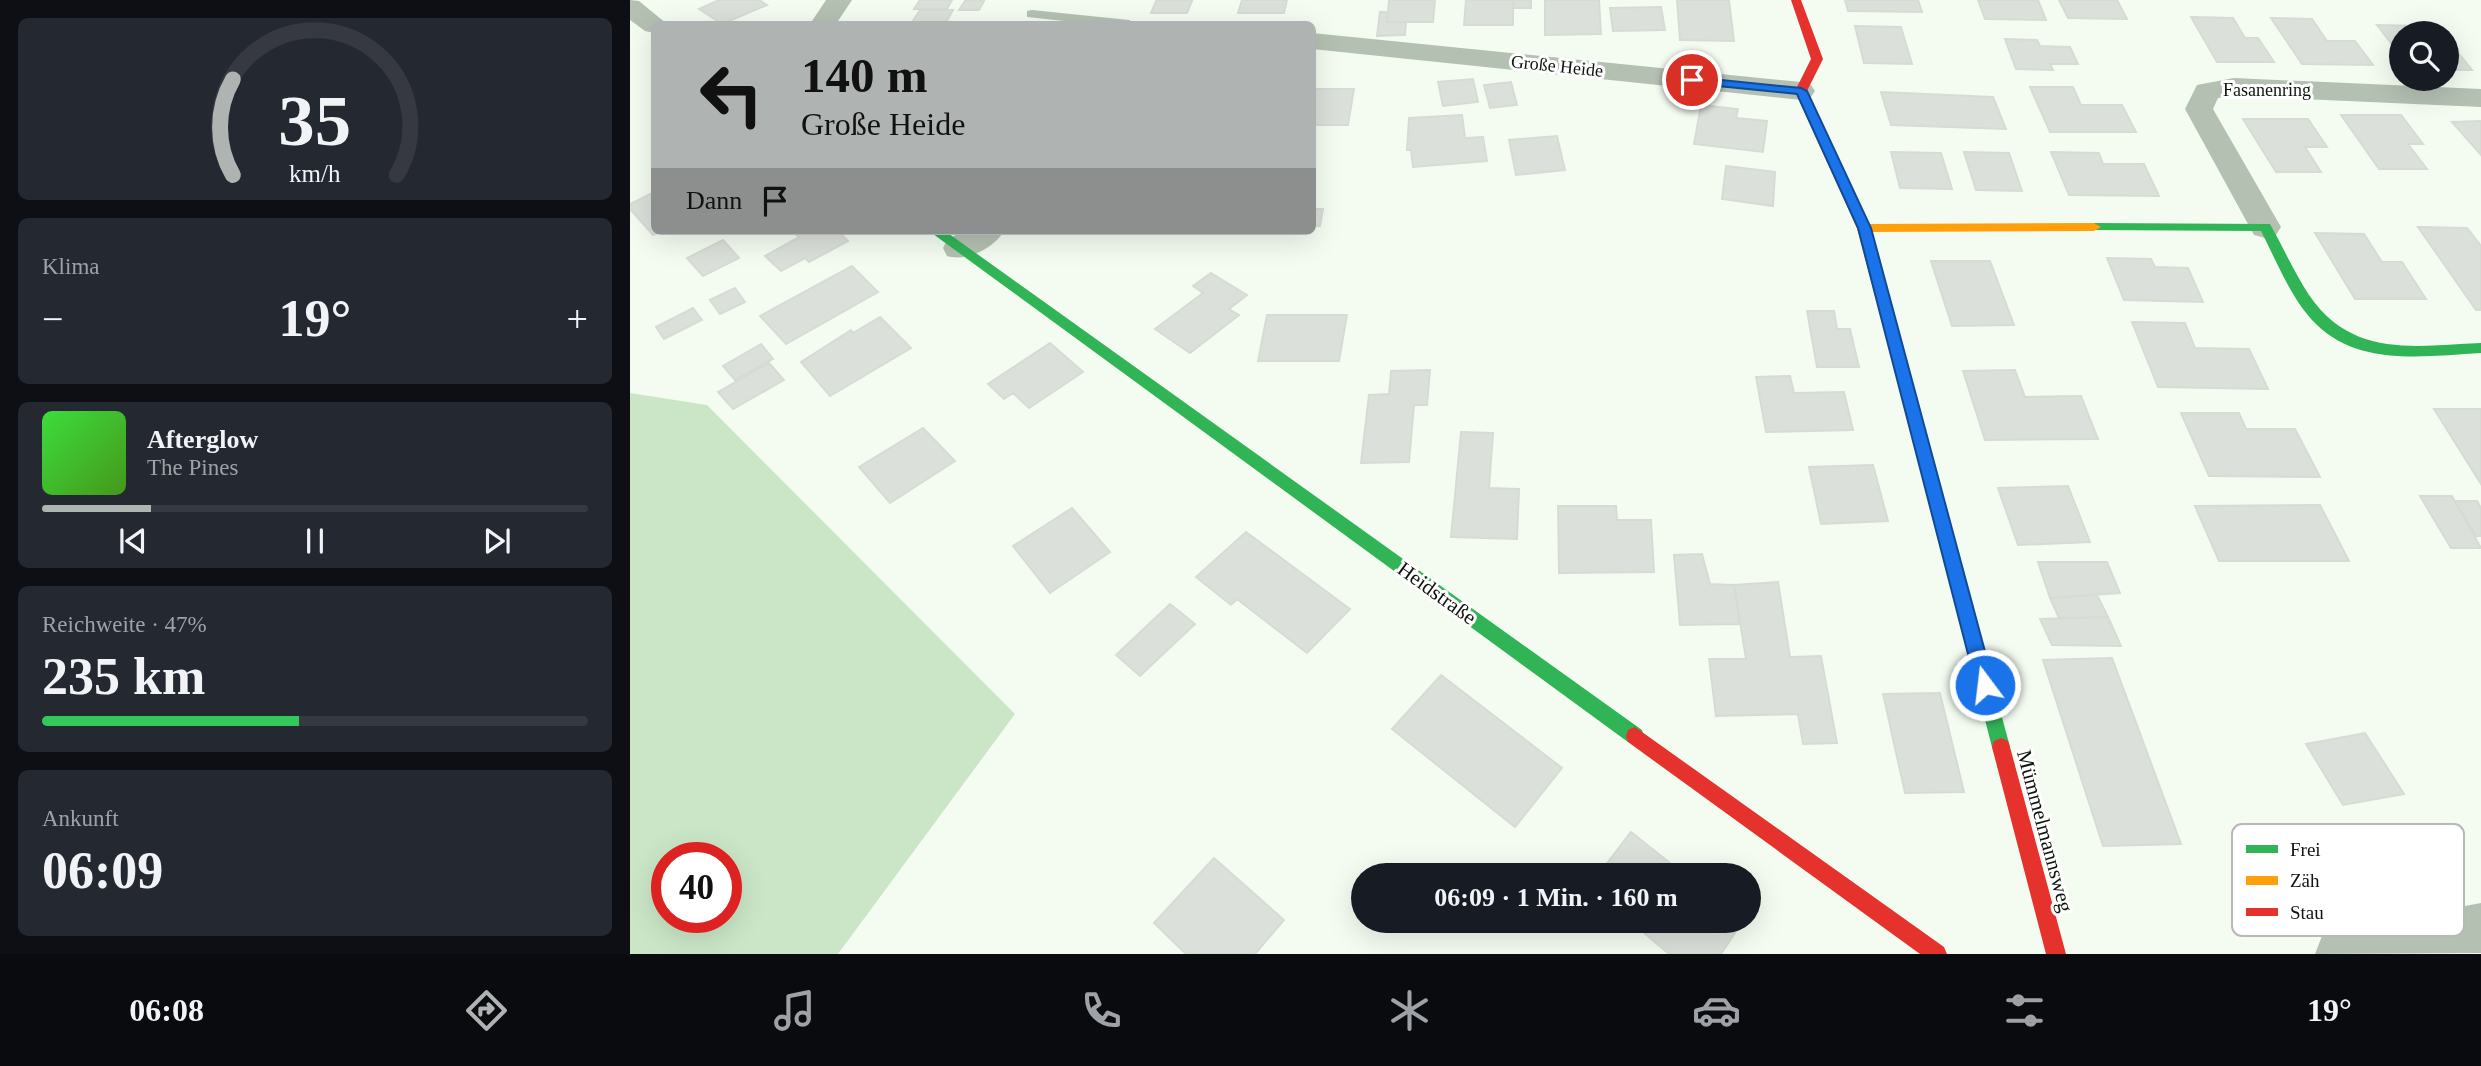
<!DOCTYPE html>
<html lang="de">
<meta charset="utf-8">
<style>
body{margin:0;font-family:Georgia,serif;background:#242831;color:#f1f3f6;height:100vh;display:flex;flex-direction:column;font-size:26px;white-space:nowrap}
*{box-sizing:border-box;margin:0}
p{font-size:23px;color:#9ea1a6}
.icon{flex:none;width:38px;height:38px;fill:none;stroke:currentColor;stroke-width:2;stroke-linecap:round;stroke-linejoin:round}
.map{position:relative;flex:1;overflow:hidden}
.panel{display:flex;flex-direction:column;gap:18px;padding:18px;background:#0d0f14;width:630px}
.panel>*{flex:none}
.hud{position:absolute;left:21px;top:21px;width:665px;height:214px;border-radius:10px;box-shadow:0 7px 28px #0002;background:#afb3b2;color:#111;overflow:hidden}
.fabs{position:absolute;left:1759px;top:21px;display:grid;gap:14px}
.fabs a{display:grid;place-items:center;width:70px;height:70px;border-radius:50%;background:#171b24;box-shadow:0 7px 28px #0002;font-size:35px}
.speed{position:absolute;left:21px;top:842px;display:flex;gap:14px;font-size:35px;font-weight:700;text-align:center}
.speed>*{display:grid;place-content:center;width:91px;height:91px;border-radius:50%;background:#171b24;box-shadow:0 7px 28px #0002;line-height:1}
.speed .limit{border:10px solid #d22;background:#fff;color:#111}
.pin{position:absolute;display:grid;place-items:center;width:60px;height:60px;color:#fff;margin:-30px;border:4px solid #fff;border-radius:50%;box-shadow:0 2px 7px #0007}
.me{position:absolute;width:77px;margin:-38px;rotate:345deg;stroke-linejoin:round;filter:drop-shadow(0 0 5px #0008)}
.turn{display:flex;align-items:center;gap:24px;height:147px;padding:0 35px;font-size:32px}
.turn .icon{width:91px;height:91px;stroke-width:2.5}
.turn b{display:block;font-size:49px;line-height:60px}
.then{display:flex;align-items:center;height:66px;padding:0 35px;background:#0003;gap:14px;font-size:26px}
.big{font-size:52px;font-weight:600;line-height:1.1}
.panel .tile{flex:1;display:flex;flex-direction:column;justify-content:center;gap:10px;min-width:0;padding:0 24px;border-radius:10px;background:#242831}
.panel .dial{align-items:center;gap:0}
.dial svg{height:182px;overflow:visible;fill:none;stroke:#363941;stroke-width:7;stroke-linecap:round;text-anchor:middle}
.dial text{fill:#f1f3f6;stroke:none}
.song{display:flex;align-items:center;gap:21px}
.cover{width:84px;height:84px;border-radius:10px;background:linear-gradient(135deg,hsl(120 70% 55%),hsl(100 70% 35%))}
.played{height:7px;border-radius:4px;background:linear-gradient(90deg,#afb3b2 20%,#363941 20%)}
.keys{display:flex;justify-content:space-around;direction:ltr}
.heat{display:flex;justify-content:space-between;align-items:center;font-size:38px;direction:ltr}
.charge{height:10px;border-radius:5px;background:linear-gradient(90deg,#34c759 47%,#363941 0)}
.trip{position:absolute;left:721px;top:863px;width:410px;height:70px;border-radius:35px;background:#171b24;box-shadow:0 7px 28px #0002;font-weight:600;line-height:70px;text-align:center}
.tabs{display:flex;height:112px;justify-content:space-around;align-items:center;background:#090b0e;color:#9ea1a6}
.tabs .icon{width:49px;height:49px}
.tabs .current{color:#afb3b2}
.tabs b{font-size:32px;color:#f1f3f6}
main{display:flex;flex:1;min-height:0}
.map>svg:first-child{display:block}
.green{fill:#cbe6c7;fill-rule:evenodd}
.building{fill:#dbe1da;stroke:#d6dcd4;stroke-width:2}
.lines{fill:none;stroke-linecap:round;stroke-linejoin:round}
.lane{fill:#b4c0b2;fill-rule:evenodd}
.street{fill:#b4c0b2;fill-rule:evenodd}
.fast{fill:#30b455;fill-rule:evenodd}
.slow{fill:#ff9f0a;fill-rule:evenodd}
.jam{fill:#e5322d;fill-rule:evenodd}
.route{fill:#1a73e8;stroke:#114b97;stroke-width:2}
.labels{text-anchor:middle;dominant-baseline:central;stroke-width:6;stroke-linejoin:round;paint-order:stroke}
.far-street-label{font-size:18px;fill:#0f140e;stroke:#fff}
.street-label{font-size:21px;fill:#0f140e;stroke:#fff}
.key{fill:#fff;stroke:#b7b8b7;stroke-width:2}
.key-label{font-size:19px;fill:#0f140e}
</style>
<main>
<section class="panel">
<div class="tile dial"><svg viewBox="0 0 100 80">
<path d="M14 69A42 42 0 1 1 86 69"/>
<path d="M14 69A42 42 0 0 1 14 27" stroke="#afb3b2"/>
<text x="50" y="56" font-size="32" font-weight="700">35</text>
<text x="50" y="72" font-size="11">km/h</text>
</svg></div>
<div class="tile"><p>Klima</p>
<div class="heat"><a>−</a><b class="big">19°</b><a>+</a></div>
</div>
<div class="tile">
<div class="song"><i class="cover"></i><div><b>Afterglow</b><p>The Pines</p></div></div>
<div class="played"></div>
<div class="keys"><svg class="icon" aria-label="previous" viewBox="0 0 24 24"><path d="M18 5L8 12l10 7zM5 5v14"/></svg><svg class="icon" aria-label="pause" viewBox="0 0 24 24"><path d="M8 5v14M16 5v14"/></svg><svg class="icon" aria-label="next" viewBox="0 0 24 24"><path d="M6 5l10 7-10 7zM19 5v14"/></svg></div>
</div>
<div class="tile"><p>Reichweite · 47%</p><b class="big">235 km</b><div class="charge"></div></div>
<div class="tile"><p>Ankunft</p><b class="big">06:09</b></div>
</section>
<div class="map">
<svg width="1851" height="954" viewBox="0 0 1851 954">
<rect width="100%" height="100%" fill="#f4fcf2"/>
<!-- green -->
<path class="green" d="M 0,393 L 77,405 L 385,714 L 208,954 L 0,954 ZM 37,858 L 96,858 L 96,917 L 37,917 Z"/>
<!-- building -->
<path class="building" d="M 89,0 L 129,0 L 137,5 L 92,24 L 69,9 Z
M 290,0 L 322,0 L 317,9 L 284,9 Z
M 612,0 L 657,0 L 654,13 L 608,13 Z
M 759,0 L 805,0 L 803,22 L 757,22 Z
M 836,0 L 883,0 L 883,25 L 834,25 Z
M 883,0 L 901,0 L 901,8 L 883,8 Z
M 915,0 L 969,0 L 971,34 L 915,35 Z
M 1047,0 L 1099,0 L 1104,41 L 1050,40 Z
M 1215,0 L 1288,0 L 1292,12 L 1218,11 Z
M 1348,0 L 1408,0 L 1416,20 L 1355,19 Z
M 1429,0 L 1487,0 L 1497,19 L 1438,18 Z
M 335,1 L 354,1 L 349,10 L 329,10 Z
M 526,1 L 562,1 L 557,13 L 521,13 Z
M 1031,7 L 1035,30 L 983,31 L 980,8 Z
M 290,10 L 323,10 L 315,24 L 281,24 Z
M 750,12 L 758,12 L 757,22 L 776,22 L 775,35 L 747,36 Z
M 1561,17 L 1603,18 L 1615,38 L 1628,38 L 1644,62 L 1587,62 Z
M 1641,18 L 1682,19 L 1697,41 L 1725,41 L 1743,65 L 1672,64 Z
M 1747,25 L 1788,26 L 1794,33 L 1771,33 L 1771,56 Z
M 1225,26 L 1271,27 L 1282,64 L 1234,63 Z
M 1375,39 L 1407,40 L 1410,46 L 1440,47 L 1448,64 L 1420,64 L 1423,70 L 1386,69 Z
M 1816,45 L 1822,45 L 1842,70 L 1816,70 Z
M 843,79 L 848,102 L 813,106 L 808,82 Z
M 881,82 L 887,105 L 860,108 L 854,85 Z
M 1400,87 L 1443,87 L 1451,105 L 1492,105 L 1506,132 L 1420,132 Z
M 685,89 L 724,89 L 718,125 L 682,125 Z
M 1251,92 L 1363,97 L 1376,129 L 1261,125 Z
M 1071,105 L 1108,109 L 1106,118 L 1137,121 L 1133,152 L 1064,144 Z
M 832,115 L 835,138 L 853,137 L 857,161 L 783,167 L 781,150 L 777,150 L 779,118 Z
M 1711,115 L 1771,115 L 1793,144 L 1778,144 L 1797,169 L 1749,169 Z
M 1613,119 L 1678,119 L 1697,147 L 1675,147 L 1691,172 L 1646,172 Z
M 1851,121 L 1851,155 L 1822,122 Z
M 927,136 L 935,170 L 886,175 L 879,140 Z
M 1261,152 L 1311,153 L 1322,189 L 1270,188 Z
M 1334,152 L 1379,153 L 1392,191 L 1346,190 Z
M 1421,152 L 1469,153 L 1473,164 L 1514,164 L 1529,196 L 1439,195 Z
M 1096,166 L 1145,172 L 1143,206 L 1092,199 Z
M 24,192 L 24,231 L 32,231 L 23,235 L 0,209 L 0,204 Z
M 682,209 L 693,209 L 690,226 L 682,226 Z
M 1788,227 L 1837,228 L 1851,246 L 1851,310 L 1846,310 Z
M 162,231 L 208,231 L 218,241 L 179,262 L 175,258 L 151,271 L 135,256 L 169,237 Z
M 1685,233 L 1734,234 L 1752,262 L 1772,262 L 1796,299 L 1725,299 Z
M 93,240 L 109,258 L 73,276 L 57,258 Z
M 1477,258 L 1521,259 L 1525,267 L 1558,268 L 1573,302 L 1494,300 Z
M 1301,261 L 1360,261 L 1384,325 L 1322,326 Z
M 222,266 L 248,292 L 156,344 L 130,316 Z
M 581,273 L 617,295 L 599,309 L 609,315 L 560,353 L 525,329 L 573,293 L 563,286 Z
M 105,288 L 115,302 L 90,314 L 80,300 Z
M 63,308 L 72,320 L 34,339 L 26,327 Z
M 1177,311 L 1204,311 L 1207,329 L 1220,329 L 1229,367 L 1187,367 Z
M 637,315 L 717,315 L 709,361 L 628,361 Z
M 250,317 L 281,348 L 200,396 L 171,362 L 221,330 L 223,333 Z
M 1502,322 L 1555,323 L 1565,348 L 1619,349 L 1638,389 L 1528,387 Z
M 420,343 L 453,372 L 399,408 L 383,393 L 374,399 L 358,384 Z
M 131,344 L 143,359 L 105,380 L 93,366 Z
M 139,363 L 154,380 L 103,409 L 88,392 Z
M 800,370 L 797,405 L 784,405 L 779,462 L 731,463 L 739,395 L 759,394 L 761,371 Z
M 1385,370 L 1395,397 L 1451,396 L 1468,439 L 1355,440 L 1333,371 Z
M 1160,376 L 1164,393 L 1214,392 L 1223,430 L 1136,432 L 1126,377 Z
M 1804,409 L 1851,409 L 1851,484 Z
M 1551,413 L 1609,413 L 1616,429 L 1665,429 L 1690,477 L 1579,476 Z
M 293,428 L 325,461 L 260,503 L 229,467 Z
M 831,432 L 863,433 L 859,488 L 889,489 L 887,539 L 821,537 Z
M 1243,465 L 1258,521 L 1191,524 L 1179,467 Z
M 1438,486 L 1460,542 L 1388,545 L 1368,488 Z
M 1790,496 L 1822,496 L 1851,548 L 1821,548 Z
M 1825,501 L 1847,501 L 1851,508 L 1851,536 L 1846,536 Z
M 1690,505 L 1719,561 L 1589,561 L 1565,506 Z
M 928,506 L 986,506 L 987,520 L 1021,520 L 1024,572 L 929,573 Z
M 442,508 L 480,552 L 420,593 L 383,546 Z
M 616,532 L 720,609 L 677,653 L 607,599 L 601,605 L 566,577 Z
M 1072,554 L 1080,584 L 1104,585 L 1110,624 L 1050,625 L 1044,555 Z
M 1408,562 L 1477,562 L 1490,593 L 1420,598 Z
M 1148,582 L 1160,657 L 1191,656 L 1207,743 L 1173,744 L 1168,714 L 1086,716 L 1079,659 L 1116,659 L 1104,585 Z
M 1467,595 L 1478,617 L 1429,618 L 1420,598 Z
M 540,604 L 565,624 L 510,676 L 486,655 Z
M 1478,617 L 1491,646 L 1422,645 L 1410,619 Z
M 1482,658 L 1551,844 L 1473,846 L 1413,660 Z
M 811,675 L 932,768 L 885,827 L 762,729 Z
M 1310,693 L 1334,792 L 1275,793 L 1253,694 Z
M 1735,733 L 1774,794 L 1713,805 L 1676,744 Z
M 1001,832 L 1055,875 L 968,875 Z
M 584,858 L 654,920 L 625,954 L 556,954 L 524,923 Z
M 999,920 L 1112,920 L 1113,921 L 1091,954 L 1039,954 Z"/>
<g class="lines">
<!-- lane -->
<path class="lane" d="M 402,10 L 499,20 L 506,24 L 462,24 L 397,17 L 397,11 Z"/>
<!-- street -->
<path class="street" d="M 0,0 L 9,1 L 37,24 L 24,24 L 24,33 L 15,31 L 0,20 Z
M 196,0 L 222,0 L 206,24 L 180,24 Z
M 682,33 L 1171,82 L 1181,85 L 1185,91 L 1181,97 L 1171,100 L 682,49 Z
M 1604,78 L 1851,89 L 1851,107 L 1604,96 L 1588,98 L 1583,109 L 1651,227 L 1646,235 L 1635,238 L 1624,235 L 1555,109 L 1567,85 Z
M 333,231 L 374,231 C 364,248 337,262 317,256 L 313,248 L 317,240 Z
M 1851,903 L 1851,953 L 1685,954 L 1692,936 L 1710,929 Z"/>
<!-- fast -->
<path class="fast" d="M 1464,223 L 1640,224 C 1653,247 1664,272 1679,295 C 1722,358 1784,346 1851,343 L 1851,353 C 1796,356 1729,367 1686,324 C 1661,299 1647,262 1631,231 L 1459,230 L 1457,227 Z
M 299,231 L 315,231 L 1012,730 L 1014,736 L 1012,742 L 1005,745 L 998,742 Z
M 1260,320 L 1267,325 L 1380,747 L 1378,753 L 1371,756 L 1364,753 L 1362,747 L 1253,325 Z"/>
<!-- slow -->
<path class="slow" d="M 1464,223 L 1471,227 L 1464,231 L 1234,232 L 1227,228 L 1234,224 Z"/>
<!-- jam -->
<path class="jam" d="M 1161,0 L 1171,0 L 1193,59 L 1177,91 L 1241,228 L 1267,325 L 1265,329 L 1260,330 L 1253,325 L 1227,228 L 1165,91 L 1181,59 Z
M 1005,727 L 1314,947 L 1317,954 L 1290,954 L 998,742 L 996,736 L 998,730 Z
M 1371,738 L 1378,741 L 1380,747 L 1436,954 L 1416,954 L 1362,747 L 1364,741 Z"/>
</g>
<!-- route -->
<path class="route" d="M 1062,77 L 1171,88 L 1177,91 L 1241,228 L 1364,685 L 1361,691 L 1355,694 L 1348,691 L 1346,685 L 1228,228 L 1167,94 L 1058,83 L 1057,80 Z"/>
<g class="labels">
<!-- far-street labels -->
<g class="far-street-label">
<text transform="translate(927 66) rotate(6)">Große Heide</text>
<text x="1637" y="90">Fasanenring</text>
</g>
<!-- street labels -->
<g class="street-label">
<text transform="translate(807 593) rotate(36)">Heidstraße</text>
<text transform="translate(1415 831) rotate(75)">Mümmelmannsweg</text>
</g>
</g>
<!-- legend -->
<rect x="1602" y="824" width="232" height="112" rx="10" class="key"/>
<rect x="1616" y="845" width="32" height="8" fill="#30b455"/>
<rect x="1616" y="876" width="32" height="9" fill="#ff9f0a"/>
<rect x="1616" y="908" width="32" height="8" fill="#e5322d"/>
<g class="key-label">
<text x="1660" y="856">Frei</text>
<text x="1660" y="887">Zäh</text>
<text x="1660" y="919">Stau</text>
</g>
</svg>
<div class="fabs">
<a><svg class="icon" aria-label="search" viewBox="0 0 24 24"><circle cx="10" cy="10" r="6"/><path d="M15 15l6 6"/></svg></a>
</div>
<div class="speed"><div class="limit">40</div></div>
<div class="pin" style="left:1062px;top:80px;background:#d93025"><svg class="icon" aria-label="arrive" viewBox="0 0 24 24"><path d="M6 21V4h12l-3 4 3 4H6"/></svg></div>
<svg class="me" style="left:1355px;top:685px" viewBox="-20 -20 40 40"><circle r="17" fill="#1a73e8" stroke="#fff" stroke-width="3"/><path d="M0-11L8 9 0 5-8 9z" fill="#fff"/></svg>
<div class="trip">06:09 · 1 Min. · 160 m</div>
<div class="hud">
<div class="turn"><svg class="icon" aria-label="left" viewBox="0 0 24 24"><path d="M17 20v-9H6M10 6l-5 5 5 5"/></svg><div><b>140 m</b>Große Heide</div></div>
<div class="then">Dann<svg class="icon" aria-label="arrive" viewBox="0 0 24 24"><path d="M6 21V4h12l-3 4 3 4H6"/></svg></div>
</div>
</div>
</main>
<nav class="tabs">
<b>06:08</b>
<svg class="icon current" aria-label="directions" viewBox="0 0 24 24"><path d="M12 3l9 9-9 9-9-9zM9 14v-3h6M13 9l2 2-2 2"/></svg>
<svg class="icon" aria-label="music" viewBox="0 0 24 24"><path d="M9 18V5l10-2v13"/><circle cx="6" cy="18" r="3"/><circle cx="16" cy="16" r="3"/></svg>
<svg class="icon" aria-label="phone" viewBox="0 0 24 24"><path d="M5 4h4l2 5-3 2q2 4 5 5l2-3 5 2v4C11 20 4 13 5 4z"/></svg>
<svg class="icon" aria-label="climate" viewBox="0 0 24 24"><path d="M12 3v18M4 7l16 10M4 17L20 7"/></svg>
<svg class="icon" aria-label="car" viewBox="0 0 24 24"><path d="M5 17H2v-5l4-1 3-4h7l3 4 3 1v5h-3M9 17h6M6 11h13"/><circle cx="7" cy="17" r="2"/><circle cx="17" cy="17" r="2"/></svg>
<svg class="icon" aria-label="filters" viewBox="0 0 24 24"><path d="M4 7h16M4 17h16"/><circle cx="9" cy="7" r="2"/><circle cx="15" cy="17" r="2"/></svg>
<b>19°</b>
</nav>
